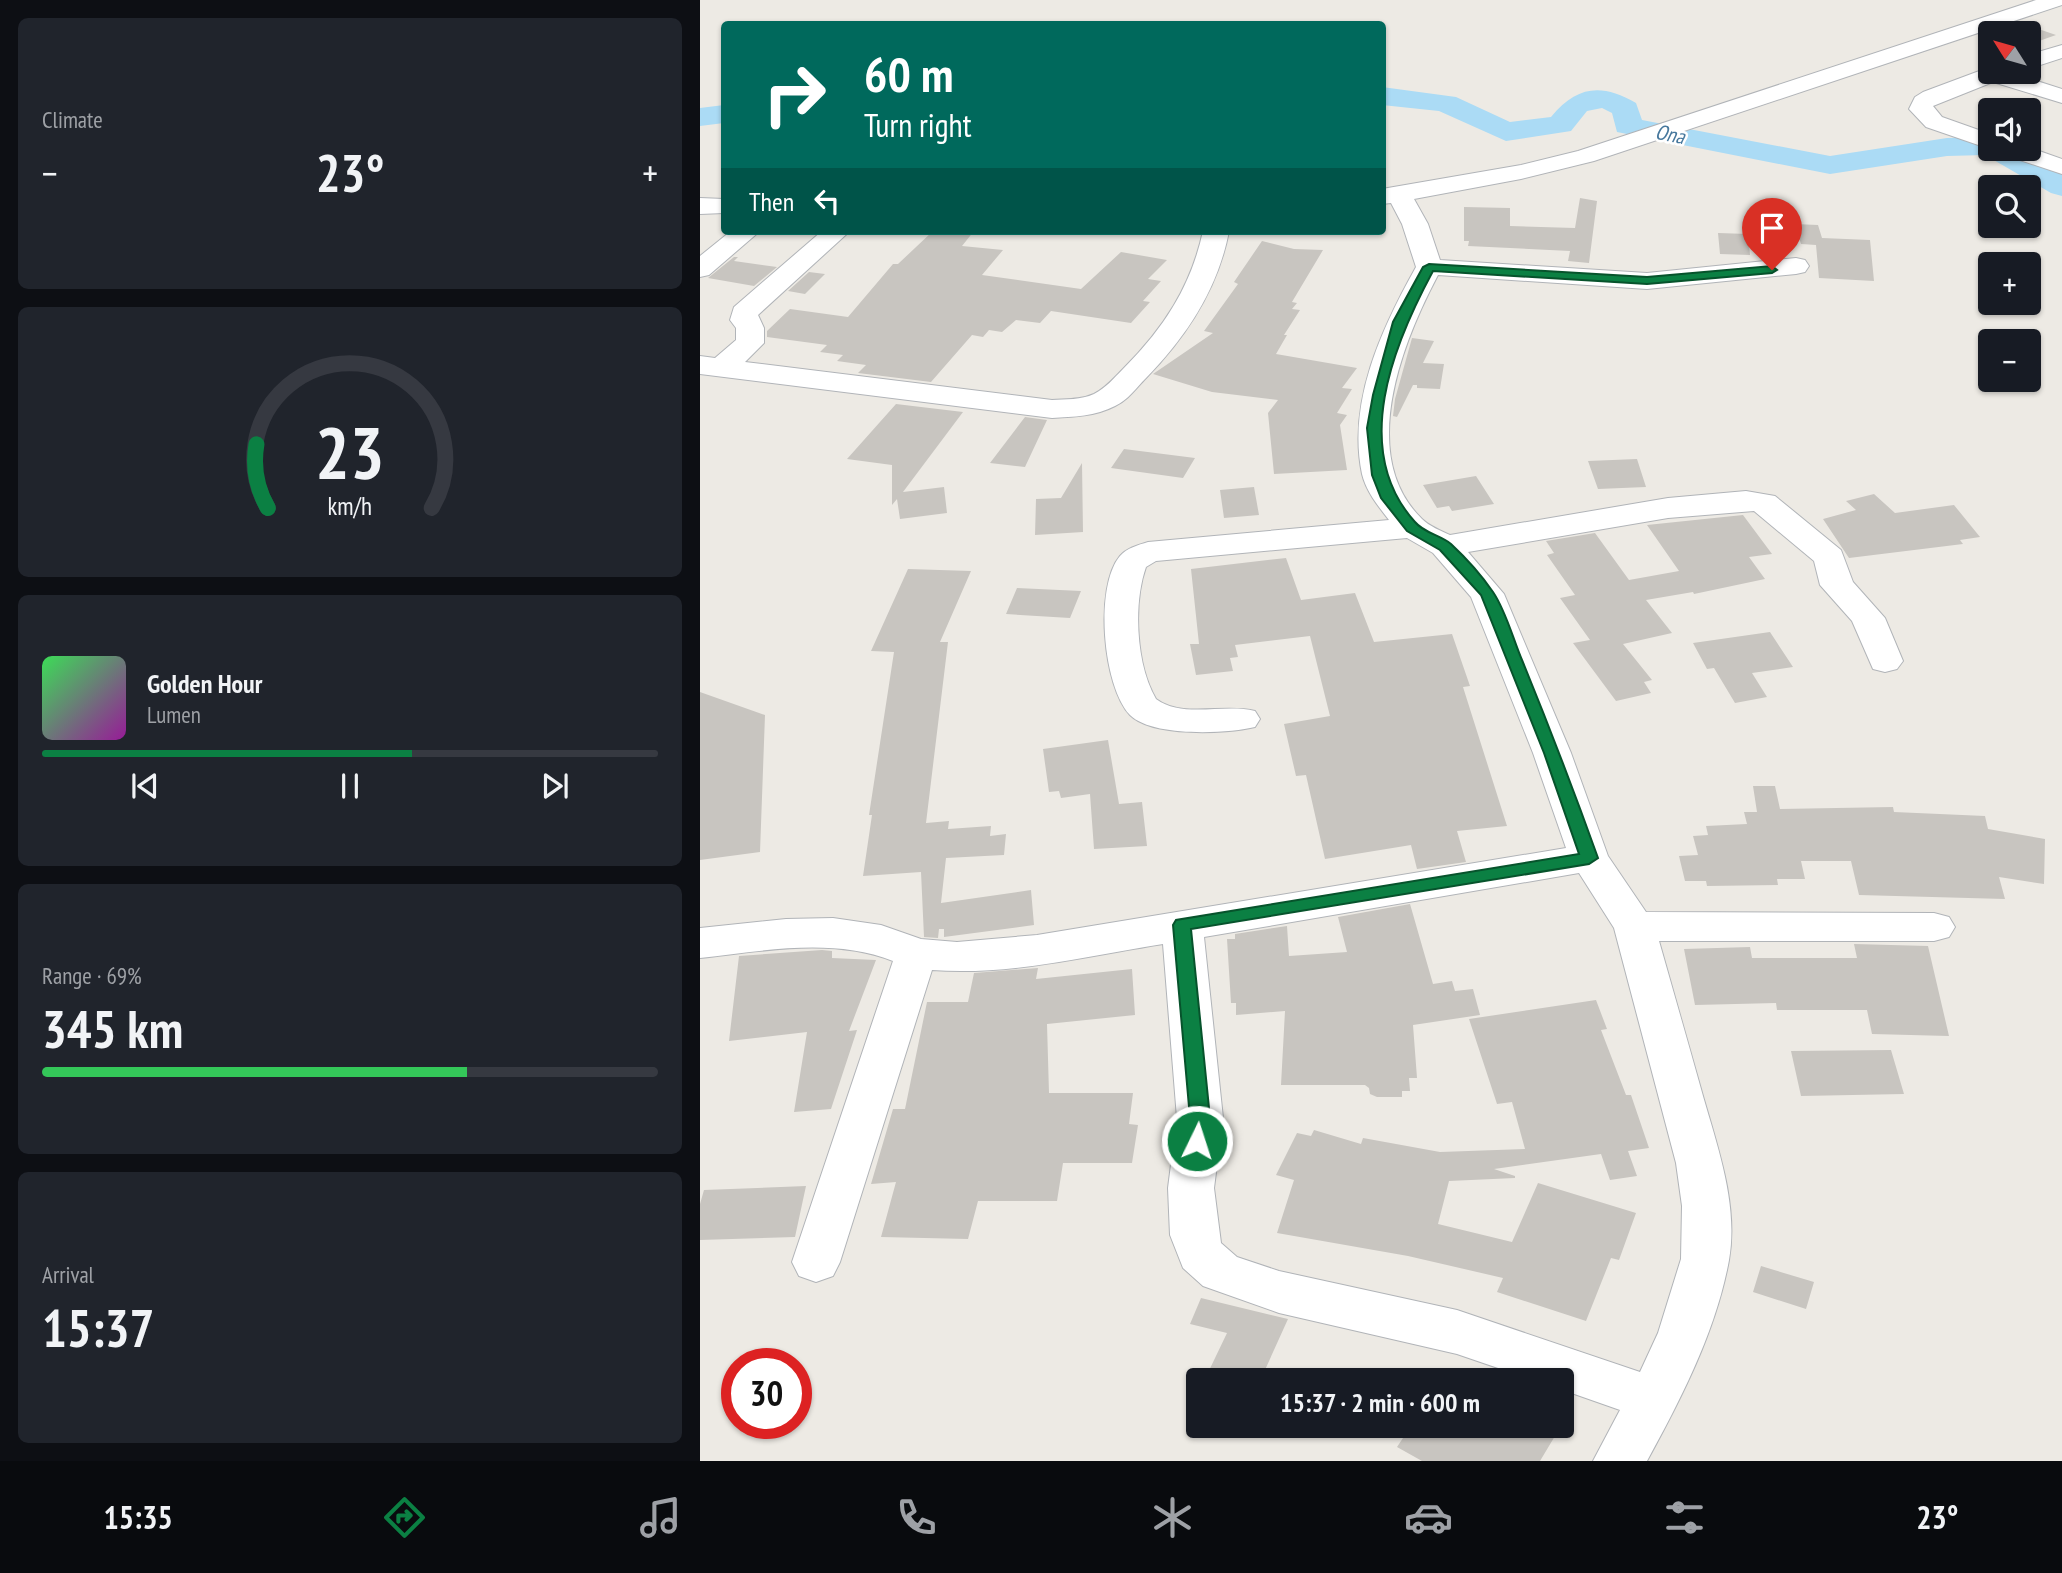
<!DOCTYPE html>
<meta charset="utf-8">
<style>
body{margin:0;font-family:"PT Sans Narrow",sans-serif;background:#20242c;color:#f1f3f6;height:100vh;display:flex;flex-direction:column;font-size:26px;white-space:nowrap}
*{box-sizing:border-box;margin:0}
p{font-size:23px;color:#9ea1a6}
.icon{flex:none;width:38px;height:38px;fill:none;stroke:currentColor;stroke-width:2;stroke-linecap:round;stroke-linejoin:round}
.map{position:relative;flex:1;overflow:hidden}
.side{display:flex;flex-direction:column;gap:18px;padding:18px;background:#0d0f14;width:700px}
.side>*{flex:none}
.banner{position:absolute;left:21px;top:21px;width:665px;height:214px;border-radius:7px;box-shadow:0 2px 5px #0004;background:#00695c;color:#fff;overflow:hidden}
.needle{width:46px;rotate:307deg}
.fabs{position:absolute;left:1278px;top:21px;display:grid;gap:14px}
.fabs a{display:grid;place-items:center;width:63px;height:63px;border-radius:7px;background:#171b24;box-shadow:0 2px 5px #0004;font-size:35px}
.speed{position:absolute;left:21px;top:1348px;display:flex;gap:14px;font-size:35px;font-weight:700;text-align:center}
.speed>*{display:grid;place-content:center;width:91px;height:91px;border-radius:50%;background:#171b24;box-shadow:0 2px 5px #0004;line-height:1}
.speed .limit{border:10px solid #d22;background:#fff;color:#111}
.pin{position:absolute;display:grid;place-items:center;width:60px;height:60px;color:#fff;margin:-72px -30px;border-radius:50% 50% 50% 0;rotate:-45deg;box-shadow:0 0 7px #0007}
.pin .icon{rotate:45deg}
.me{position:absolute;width:77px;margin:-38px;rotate:4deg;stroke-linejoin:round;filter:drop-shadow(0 0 5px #0008)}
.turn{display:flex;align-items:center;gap:24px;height:147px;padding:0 28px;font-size:32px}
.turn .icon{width:91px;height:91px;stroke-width:2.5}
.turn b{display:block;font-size:49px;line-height:60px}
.then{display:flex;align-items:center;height:66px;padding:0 28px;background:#0003;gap:14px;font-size:26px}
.big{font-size:52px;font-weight:700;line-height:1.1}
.side .card{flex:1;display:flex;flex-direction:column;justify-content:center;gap:10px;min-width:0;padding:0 24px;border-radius:10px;background:#20242c}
.side .dial{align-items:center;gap:0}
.dial svg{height:182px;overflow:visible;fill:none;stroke:#363941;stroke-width:7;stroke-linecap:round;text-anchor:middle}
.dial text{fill:#f1f3f6;stroke:none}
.song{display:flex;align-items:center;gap:21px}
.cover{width:84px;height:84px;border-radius:10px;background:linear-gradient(135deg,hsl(130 70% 55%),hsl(300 70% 35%))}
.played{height:7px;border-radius:4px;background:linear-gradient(90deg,#0b8043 60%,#363941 60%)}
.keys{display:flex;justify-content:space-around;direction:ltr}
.heat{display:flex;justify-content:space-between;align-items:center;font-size:38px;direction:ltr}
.charge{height:10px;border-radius:5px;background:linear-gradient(90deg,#34c759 69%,#363941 0)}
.trip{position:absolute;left:486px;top:1368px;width:388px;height:70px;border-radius:7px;background:#171b24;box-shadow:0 2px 5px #0004;font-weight:700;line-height:70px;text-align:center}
.dock{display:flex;height:112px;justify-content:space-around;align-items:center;background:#090b0e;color:#9ea1a6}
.dock .icon{width:49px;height:49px}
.dock .current{color:#0b8043}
.dock b{font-size:32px;color:#f1f3f6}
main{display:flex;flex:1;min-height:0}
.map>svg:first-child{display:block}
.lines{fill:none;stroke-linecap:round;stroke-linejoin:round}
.river{fill:#abdbf5;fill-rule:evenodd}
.building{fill:#c8c5c0}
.minor-casing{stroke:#b1b4b8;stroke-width:2}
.minor{fill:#fff;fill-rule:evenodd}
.route{fill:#0b8043;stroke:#07532c;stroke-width:2}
.labels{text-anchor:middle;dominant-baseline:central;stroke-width:5;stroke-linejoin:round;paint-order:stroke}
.far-water-label{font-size:21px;font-style:italic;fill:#47789d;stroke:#fff}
</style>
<main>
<section class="side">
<div class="card"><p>Climate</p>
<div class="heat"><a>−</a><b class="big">23°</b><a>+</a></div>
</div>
<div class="card dial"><svg viewBox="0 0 100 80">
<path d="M14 69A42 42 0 1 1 86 69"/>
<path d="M14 69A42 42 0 0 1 9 41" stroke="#0b8043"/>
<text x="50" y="56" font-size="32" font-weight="700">23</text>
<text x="50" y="72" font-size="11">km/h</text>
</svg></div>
<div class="card">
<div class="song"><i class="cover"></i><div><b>Golden Hour</b><p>Lumen</p></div></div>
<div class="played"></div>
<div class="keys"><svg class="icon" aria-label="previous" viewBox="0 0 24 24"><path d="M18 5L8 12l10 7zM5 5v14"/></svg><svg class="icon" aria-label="pause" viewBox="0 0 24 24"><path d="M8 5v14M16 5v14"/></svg><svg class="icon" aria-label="next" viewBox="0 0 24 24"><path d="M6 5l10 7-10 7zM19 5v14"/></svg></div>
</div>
<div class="card"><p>Range · 69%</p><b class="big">345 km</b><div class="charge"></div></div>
<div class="card"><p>Arrival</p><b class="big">15:37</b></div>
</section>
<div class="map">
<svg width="1362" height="1461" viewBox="0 0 1362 1461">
<rect width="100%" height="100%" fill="#edeae4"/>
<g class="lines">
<!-- river -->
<path class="river" d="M 682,87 L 756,97 L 810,122 L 851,117 C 877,86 901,83 936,103 L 942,120 L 1130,156 L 1247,138 L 1290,137 L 1290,149 L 1318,149 L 1362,173 L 1362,196 L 1351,193 L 1285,155 L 1247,156 L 1130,174 L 917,132 L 912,113 L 902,108 L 887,111 L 871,131 L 806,141 L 739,111 L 682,105 Z
M 24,105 L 24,123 L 0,126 L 0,108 Z"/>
</g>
<!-- building -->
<path class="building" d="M 1327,25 L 1356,35 L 1328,45 L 1328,33 L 1304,33 Z
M 880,198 L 897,201 L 889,263 L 868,261 L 870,251 L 768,246 L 769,241 L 764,241 L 764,207 L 810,208 L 810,226 L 875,228 Z
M 1095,224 L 1118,225 L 1122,238 L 1170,240 L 1174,281 L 1119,278 L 1116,245 L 1101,244 Z
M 233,231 L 274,231 L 262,246 L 303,250 L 282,275 L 381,289 L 421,252 L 467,260 L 448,279 L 461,281 L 443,301 L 450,302 L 431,323 L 351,311 L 340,323 L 316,320 L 302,332 L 289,330 L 283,337 L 272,335 L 231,382 L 158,373 L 166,365 L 137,361 L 143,355 L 120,352 L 127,345 L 67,337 L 67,331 L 90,309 L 148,317 L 193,264 L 198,264 Z
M 1018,233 L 1048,234 L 1050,255 L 1020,254 Z
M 562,241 L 594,249 L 623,250 L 592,302 L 597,303 L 592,309 L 600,310 L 584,335 L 587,335 L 576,354 L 657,368 L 642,388 L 652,389 L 637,413 L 647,415 L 640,425 L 647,470 L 574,474 L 568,413 L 578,400 L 512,392 L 453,374 L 513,333 L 504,331 L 538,284 L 534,282 Z
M 34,257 L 38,257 L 34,261 L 77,267 L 54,286 L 8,278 Z
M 109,272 L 125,274 L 105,294 L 88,291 Z
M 712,338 L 734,341 L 723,363 L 744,364 L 740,389 L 717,388 L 717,385 L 713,385 L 697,417 L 693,416 L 695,399 Z
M 196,404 L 263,412 L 203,492 L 244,487 L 247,513 L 200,519 L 197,499 L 192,505 L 192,465 L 147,459 Z
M 325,417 L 347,420 L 325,467 L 290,463 Z
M 424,449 L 495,458 L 483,478 L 411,468 Z
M 937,459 L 946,487 L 898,489 L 888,461 Z
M 382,463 L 383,532 L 335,535 L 336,499 L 361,498 Z
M 776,476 L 794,504 L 752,511 L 749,506 L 737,508 L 723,485 Z
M 554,487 L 559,515 L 524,518 L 520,490 Z
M 1174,494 L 1195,513 L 1254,505 L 1280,537 L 1260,540 L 1263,544 L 1149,558 L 1123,519 L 1156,510 L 1146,501 Z
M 1043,515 L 1072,554 L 1049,557 L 1065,579 L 994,594 L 993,592 L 946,600 L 972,633 L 923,644 L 952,680 L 944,682 L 951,693 L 916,701 L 873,643 L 890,640 L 860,598 L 875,595 L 847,555 L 854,553 L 846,541 L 895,533 L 929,580 L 979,571 L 947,525 Z
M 586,558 L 601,600 L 655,593 L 674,642 L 752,634 L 770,686 L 763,687 L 807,826 L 757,831 L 766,862 L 717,869 L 711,845 L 625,859 L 606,775 L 596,776 L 584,724 L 630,716 L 610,636 L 535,645 L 538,657 L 530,658 L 533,671 L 496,675 L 490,644 L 499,644 L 491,569 Z
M 208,569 L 271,571 L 240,642 L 248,642 L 226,823 L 249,821 L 248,829 L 291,826 L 290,836 L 306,834 L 304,855 L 246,858 L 241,903 L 331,890 L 334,925 L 244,937 L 244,929 L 239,929 L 238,938 L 224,937 L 221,872 L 163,876 L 172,815 L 169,815 L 194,652 L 171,651 Z
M 317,588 L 381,591 L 370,618 L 306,614 Z
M 1070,632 L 1093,667 L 1052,673 L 1067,697 L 1035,703 L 1014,668 L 1007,669 L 993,643 Z
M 0,692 L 65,715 L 60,852 L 0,860 Z
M 408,740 L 419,804 L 442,802 L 447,846 L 394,849 L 390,794 L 361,798 L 359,791 L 349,792 L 343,749 Z
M 1053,786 L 1075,786 L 1080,809 L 1193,807 L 1194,812 L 1285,816 L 1288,829 L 1345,839 L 1344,884 L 1299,877 L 1305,899 L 1159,895 L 1151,861 L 1101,861 L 1105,879 L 1077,879 L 1078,885 L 1007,886 L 1006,881 L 985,881 L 979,856 L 998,855 L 993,836 L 1008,835 L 1006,826 L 1047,824 L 1044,812 L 1057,812 Z
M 710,904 L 733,984 L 752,981 L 755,991 L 773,989 L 780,1015 L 713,1025 L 717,1078 L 709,1078 L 710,1091 L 702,1091 L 702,1097 L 677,1097 L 670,1094 L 669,1088 L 665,1085 L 581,1085 L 585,1011 L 536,1015 L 536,1003 L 531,1003 L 527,939 L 535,939 L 535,934 L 587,926 L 589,956 L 647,952 L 638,917 Z
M 1154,944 L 1228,946 L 1249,1036 L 1172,1034 L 1167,1010 L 1077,1010 L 1076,1003 L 995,1005 L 984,949 L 1050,947 L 1052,958 L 1157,958 Z
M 122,950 L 132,951 L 132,958 L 176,960 L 149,1031 L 157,1030 L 131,1109 L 94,1112 L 107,1032 L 29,1041 L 39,956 Z
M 338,968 L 336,979 L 432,969 L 435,1015 L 347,1024 L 349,1093 L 433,1093 L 429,1124 L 438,1125 L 432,1163 L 363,1163 L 357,1201 L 278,1201 L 268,1239 L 181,1237 L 196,1182 L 171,1184 L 193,1109 L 205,1109 L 227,1002 L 268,1002 L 274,973 Z
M 896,1000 L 907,1029 L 901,1030 L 926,1095 L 931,1095 L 949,1148 L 928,1151 L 937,1176 L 910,1180 L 901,1154 L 794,1169 L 815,1176 L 815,1178 L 749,1181 L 738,1224 L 812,1242 L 838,1183 L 936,1213 L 919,1260 L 911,1258 L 886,1321 L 797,1292 L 803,1278 L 708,1256 L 577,1233 L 594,1180 L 576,1175 L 597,1133 L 611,1136 L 614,1130 L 661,1144 L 663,1138 L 740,1152 L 825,1149 L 812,1102 L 797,1104 L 769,1019 Z
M 1191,1050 L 1204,1094 L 1101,1096 L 1091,1051 Z
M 106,1186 L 95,1237 L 0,1240 L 0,1204 L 4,1190 Z
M 1061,1266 L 1114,1282 L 1106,1309 L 1053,1292 Z
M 501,1298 L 588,1319 L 560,1381 L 504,1381 L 527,1333 L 490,1324 Z
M 711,1426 L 861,1426 L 840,1461 L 722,1461 L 697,1447 Z"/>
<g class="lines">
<defs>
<path id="minor" d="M 1336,0 L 1362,0 L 1362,5 L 894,161 L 821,179 L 714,199 L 728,224 L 740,260 L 947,273 L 1096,258 L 1105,260 L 1109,266 L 1105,272 L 1096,274 L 947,289 L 738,275 C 702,343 657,456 722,519 C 729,526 741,531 750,535 L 968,498 L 1046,491 L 1075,496 L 1141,550 L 1153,582 L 1185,618 L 1203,661 L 1197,669 L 1185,672 L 1173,669 L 1152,621 L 1120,585 L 1114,561 L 1054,511 L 968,518 L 768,552 L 804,594 L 871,753 L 908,856 L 946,912 L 1234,913 L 1249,917 L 1255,927 L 1249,937 L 1234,941 L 959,941 C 973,990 987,1039 1001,1089 C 1016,1143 1039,1203 1029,1260 C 1016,1331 981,1399 947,1461 L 893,1461 L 920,1410 L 863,1390 L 863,1381 L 836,1381 L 757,1354 L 579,1313 L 503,1286 L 483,1268 L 470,1235 L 468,1188 L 477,1118 L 463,944 C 387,956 309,976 232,970 L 140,1262 L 133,1276 L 116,1282 L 99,1276 L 92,1262 L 193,961 C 132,937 63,951 0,958 L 0,928 L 86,919 L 133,918 L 181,925 L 221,939 L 257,942 L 337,935 L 866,848 L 833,753 L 771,597 L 733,553 L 707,538 L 456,561 L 446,567 C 433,604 436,665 456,699 C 483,719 524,703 555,711 L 560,719 L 555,727 C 526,734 452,737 430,715 C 403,687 394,587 420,556 C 427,548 438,545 448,542 L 689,520 C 678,506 666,491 662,474 C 647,402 682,328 716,267 L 702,224 L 691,203 L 682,204 L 682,189 L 821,165 L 878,151 ZM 879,873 L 914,928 L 976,1163 L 982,1206 L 981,1259 L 958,1333 L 940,1372 L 757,1310 L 579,1271 L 537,1257 L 521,1243 L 514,1188 L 523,1118 L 504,937 Z
M 1362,45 L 1362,58 L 1328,69 L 1328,55 Z
M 1290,67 L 1290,72 L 1309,72 L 1362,89 L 1362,103 L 1293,82 L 1233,106 L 1242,117 L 1290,134 L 1290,149 L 1226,127 L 1209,109 L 1215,97 L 1223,92 Z
M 1328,147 L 1362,159 L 1362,174 L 1302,154 L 1298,149 Z
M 0,198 L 24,199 L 24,213 L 0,214 Z
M 31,231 L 60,231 L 9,275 L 0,277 L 0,256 Z
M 122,231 L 150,231 L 58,315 L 64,328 L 64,343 L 45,362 L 352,400 C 366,399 381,400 394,394 C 406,388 414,378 423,369 C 463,329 491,287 503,231 L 529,231 C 518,289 487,336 446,378 C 436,388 428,400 415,406 C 396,416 373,417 352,418 L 0,374 L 0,356 L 15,358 L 36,340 L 36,328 L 30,320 L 34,307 Z"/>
</defs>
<!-- minor casing -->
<use href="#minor" class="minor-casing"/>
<!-- minor -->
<use href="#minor" class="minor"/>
</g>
<!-- route -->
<path class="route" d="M 729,264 L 947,277 L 1072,266 L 1077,270 L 1072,273 L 947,284 L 733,271 C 693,345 650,450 715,522 C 724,533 740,535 751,544 C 765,557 782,576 793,592 C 806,611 813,639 822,660 C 849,726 874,791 898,858 L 889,864 L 491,929 L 510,1118 L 504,1147 L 490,1147 L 487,1141 L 490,1118 L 473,925 L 476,920 L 879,854 L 844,753 L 781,595 L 740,550 L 707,531 L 681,498 L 672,475 L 667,428 L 673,395 L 693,322 L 723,267 Z"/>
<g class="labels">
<!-- far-water labels -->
<g class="far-water-label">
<text transform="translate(970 134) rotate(11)">Ona</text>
</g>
</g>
</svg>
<div class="fabs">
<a><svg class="needle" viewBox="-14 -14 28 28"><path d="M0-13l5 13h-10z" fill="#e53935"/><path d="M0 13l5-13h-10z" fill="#9ea1a6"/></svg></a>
<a><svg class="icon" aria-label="sound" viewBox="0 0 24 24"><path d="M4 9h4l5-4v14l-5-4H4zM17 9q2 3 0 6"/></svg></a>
<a><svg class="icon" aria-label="search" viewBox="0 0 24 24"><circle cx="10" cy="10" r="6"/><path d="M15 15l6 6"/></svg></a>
<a>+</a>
<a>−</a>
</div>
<div class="speed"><div class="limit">30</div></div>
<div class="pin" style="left:1072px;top:270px;background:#d93025"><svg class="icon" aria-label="arrive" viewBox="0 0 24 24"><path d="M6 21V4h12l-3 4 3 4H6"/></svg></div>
<svg class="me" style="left:497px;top:1141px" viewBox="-20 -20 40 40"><circle r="17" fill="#0b8043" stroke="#fff" stroke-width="3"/><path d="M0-11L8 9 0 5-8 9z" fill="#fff"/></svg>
<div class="trip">15:37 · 2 min · 600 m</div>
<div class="banner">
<div class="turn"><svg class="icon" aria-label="right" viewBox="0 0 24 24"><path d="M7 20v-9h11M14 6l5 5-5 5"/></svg><div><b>60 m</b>Turn right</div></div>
<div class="then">Then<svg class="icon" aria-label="left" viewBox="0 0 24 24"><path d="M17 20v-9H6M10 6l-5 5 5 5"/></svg></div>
</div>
</div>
</main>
<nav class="dock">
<b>15:35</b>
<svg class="icon current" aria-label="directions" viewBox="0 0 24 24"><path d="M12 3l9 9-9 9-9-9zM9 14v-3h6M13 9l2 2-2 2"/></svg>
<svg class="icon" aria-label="music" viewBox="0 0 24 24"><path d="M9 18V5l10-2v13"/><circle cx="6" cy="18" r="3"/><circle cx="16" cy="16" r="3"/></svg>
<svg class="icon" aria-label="phone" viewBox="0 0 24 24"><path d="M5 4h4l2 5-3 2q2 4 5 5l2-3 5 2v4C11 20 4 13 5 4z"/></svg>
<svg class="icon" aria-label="climate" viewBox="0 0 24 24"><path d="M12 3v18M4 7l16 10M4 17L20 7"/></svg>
<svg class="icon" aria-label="car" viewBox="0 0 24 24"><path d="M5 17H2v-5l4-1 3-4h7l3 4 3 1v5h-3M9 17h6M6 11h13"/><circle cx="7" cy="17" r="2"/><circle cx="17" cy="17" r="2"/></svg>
<svg class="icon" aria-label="filters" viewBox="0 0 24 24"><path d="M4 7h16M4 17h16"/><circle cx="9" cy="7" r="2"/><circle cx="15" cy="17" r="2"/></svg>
<b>23°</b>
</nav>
